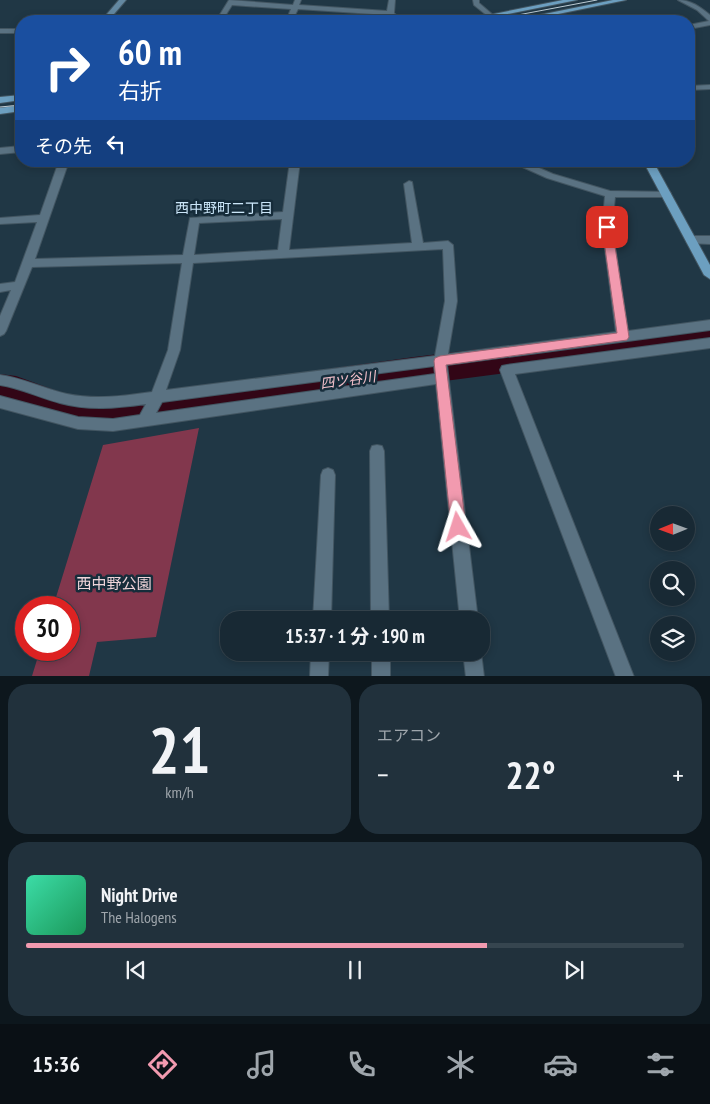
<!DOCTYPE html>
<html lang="ja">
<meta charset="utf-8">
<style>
body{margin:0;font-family:"PT Sans Narrow","Noto Sans JP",sans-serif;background:#21313c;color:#f1f3f6;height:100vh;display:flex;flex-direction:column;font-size:19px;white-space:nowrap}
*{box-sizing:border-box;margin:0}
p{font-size:16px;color:#9fa6ac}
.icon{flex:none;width:28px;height:28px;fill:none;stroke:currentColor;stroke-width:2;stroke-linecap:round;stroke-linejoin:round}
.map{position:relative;height:676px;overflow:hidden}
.side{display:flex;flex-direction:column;gap:8px;padding:8px;background:#0d171d;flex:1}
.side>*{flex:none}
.banner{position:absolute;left:15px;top:15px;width:680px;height:152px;border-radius:20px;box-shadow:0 2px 8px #0003,0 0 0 1px #36454f;background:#1a4fa0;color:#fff;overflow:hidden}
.needle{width:32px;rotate:269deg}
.buttons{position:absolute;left:650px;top:506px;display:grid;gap:10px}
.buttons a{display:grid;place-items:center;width:45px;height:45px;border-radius:50%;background:#182934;box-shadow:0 2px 8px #0003,0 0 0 1px #36454f;font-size:25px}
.speed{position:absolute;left:15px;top:596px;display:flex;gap:10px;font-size:25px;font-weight:700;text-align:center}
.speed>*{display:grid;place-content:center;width:65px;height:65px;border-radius:50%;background:#182934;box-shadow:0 2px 8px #0003,0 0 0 1px #36454f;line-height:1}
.speed .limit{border:8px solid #d22;background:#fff;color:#111}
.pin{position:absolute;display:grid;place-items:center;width:42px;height:42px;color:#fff;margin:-21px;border-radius:10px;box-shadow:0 2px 8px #0006}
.me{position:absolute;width:55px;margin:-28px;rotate:354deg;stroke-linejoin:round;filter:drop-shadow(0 0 4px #0008)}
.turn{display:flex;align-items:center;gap:18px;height:105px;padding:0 20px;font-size:22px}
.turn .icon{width:65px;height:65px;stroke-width:2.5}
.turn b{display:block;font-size:35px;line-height:42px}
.then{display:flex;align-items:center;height:48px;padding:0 20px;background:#0003;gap:10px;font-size:19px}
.big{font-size:38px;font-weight:700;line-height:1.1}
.side .tile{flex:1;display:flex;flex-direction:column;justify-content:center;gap:8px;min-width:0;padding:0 18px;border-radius:20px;background:#21313c}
.side .dial{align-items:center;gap:0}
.dial b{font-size:65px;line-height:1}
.song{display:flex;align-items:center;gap:15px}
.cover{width:60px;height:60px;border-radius:8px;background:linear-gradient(135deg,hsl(160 70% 55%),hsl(150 70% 35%))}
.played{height:5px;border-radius:2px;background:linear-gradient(90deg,#f29aaf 70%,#36454f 70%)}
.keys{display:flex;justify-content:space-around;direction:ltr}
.heat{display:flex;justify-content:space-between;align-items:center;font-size:28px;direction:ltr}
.side .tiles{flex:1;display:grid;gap:8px;grid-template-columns:1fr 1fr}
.tile:last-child{grid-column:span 2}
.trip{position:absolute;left:220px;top:611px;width:270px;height:50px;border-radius:20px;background:#182934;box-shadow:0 2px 8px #0003,0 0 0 1px #36454f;font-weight:700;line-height:50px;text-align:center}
.dock{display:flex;height:80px;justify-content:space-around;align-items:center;background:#0a1015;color:#9fa6ac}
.dock .icon{width:35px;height:35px}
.dock .selected{color:#f29aaf}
.dock b{font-size:22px;color:#f1f3f6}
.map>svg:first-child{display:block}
.green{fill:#82374d}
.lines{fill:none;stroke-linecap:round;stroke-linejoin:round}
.river{fill:#320616;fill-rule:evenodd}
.minor-casing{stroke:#425561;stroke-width:2}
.secondary-casing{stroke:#425561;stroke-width:2}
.primary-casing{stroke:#425561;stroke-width:2}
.minor{fill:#5a7282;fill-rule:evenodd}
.secondary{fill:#6388a1;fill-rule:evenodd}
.primary{fill:#6c9fc0;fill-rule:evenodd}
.tram{stroke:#bdccd5;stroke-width:1}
.route{fill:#f29aaf;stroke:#9d6472}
.labels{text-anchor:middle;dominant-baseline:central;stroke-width:5;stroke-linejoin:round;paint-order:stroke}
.neighbourhood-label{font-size:14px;fill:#cbe6f9;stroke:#162c3a}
.water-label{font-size:14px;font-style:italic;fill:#f3c0ca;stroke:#162c3a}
.near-park-label{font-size:15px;fill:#efd4d9;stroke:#162c3a}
</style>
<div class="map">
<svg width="710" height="677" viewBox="0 0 710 677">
<rect width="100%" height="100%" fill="#203745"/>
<!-- green -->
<path class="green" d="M 199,428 L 156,637 L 97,642 L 89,676 L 32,676 L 40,650 L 69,650 L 69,608 L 53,607 L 103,445 Z"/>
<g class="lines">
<!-- river -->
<path class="river" d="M 699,322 L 710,326 L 710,344 L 699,348 L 414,385 L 120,430 L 71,428 L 15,406 L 0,404 L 0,374 L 16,376 L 71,396 L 120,398 L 414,357 Z"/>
<defs>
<path id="minor" d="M 229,0 L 293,5 L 295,0 L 301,0 L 299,5 L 387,11 L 389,0 L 395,0 L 394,13 L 402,21 L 394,21 L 388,15 L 298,9 L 292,21 L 286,21 L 291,9 L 232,5 L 222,21 L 216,21 Z
M 473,0 L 479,0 L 479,3 L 493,15 L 493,17 L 489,17 L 474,5 Z
M 678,0 C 691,0 700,7 710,15 L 710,25 L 689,29 L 689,25 L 709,21 L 697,10 Z
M 0,29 L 21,29 L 21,33 L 0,33 Z
M 710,85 L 710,89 L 689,90 L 689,86 Z
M 21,146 L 21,152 L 0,154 L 0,148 Z
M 59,161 L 69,161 L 35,259 L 183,255 L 190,218 L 283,212 L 290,161 L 300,161 L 289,250 L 412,243 L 404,184 L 409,181 L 412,182 L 423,243 L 448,241 L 453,245 L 457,301 L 448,354 L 616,332 L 602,227 L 605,196 L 547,178 L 509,161 L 523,161 L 553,174 L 610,191 L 670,192 L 671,194 L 666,197 L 615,197 L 612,227 L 628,331 L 710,320 L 710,330 L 447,365 L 478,620 L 460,620 L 436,384 L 113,431 L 78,429 L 0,408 L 0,396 L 78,417 L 113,419 L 140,415 L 146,404 C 117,408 89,411 60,403 C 40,398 21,388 0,385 L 0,375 C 23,378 44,389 67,394 C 96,400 124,396 152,392 L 168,350 L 182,263 L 32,267 L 6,331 L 4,334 L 0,336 L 0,316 L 11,290 L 0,292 L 0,284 L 15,282 L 37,222 L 0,224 L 0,218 L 40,215 ZM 282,219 L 278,250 L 194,255 L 199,223 ZM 443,249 L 445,301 L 435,356 L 166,390 L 180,350 L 193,263 ZM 434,366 L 435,374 L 156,413 L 162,402 Z
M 691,236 L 710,236 L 710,244 L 687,243 L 686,240 Z
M 710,338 L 710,348 L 515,374 L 634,677 L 616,677 L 500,370 L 502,366 L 507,365 Z
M 377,445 L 382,446 L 384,451 L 389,620 L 371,620 L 370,451 L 372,446 Z
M 328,468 L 333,470 L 335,475 L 331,620 L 313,620 L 321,475 L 323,470 Z
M 311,652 L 329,652 L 328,677 L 310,677 Z
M 372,652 L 390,652 L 390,677 L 372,677 Z
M 463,652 L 481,652 L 484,677 L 466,677 Z"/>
<path id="secondary" d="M 119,0 L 126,0 L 108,21 L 101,21 Z"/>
<path id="primary" d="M 563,0 L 577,0 L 473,21 L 459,21 Z
M 613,0 L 626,0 L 524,21 L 510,21 Z
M 21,95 L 21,100 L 0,103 L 0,97 Z
M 21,105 L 21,111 L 0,114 L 0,108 Z
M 643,161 L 653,161 L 710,265 L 710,279 L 704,275 Z"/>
</defs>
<!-- minor casing -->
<use href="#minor" class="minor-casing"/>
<!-- secondary casing -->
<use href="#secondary" class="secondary-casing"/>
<!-- primary casing -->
<use href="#primary" class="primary-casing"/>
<!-- minor -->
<use href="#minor" class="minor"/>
<!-- secondary -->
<use href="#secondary" class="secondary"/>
<!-- primary -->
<use href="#primary" class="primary"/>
<!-- tram -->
<path class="tram" d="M 486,21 L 597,0
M 0,107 L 21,105"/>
</g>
<!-- route -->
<path class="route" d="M 607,224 L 612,227 L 629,337 L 627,340 L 446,365 L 466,527 L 464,532 L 458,534 L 453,532 L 451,527 L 434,361 L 435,358 L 440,356 L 617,333 L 602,227 Z"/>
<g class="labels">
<!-- neighbourhood labels -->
<g class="neighbourhood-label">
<text x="224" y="208">西中野町二丁目</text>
</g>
<!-- water labels -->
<g class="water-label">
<text transform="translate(348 380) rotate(-8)">四ツ谷川</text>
</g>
<!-- near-park labels -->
<g class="near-park-label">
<text x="114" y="583">西中野公園</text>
</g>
</g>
</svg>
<div class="buttons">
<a><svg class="needle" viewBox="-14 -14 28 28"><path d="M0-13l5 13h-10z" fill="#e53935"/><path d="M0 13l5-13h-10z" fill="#9fa6ac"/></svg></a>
<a><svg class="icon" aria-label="search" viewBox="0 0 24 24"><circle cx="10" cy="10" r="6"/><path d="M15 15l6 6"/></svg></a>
<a><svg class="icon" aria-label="layers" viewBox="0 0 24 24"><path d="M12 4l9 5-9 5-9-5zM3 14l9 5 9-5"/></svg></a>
</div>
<div class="speed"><div class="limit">30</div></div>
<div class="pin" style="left:607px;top:227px;background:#d93025"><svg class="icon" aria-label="arrive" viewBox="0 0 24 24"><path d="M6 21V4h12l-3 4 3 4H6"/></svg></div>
<svg class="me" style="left:458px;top:527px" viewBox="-20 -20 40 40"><path d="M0-17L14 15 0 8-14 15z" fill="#f29aaf" stroke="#fff" stroke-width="4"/></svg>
<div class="trip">15:37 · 1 分 · 190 m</div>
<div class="banner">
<div class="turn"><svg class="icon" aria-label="right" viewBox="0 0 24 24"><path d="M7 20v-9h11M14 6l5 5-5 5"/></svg><div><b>60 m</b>右折</div></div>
<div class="then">その先<svg class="icon" aria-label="left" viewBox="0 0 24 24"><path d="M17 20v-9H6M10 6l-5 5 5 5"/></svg></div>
</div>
</div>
<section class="side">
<div class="tiles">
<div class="tile dial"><b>21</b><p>km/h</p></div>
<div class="tile"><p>エアコン</p>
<div class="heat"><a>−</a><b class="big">22°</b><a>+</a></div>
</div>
<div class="tile">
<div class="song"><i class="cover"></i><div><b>Night Drive</b><p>The Halogens</p></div></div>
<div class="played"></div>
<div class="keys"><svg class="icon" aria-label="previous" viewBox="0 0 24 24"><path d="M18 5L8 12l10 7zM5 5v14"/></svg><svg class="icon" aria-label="pause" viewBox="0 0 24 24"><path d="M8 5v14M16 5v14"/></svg><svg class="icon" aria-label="next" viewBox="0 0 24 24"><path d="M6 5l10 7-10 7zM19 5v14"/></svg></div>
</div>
</div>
</section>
<nav class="dock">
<b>15:36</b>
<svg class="icon selected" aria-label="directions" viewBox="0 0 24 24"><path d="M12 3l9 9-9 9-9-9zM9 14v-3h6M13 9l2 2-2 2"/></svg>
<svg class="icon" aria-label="music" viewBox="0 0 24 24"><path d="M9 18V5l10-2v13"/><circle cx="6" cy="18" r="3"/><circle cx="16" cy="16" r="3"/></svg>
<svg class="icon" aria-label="phone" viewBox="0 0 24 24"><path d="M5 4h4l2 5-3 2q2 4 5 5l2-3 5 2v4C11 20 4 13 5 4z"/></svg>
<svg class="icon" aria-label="climate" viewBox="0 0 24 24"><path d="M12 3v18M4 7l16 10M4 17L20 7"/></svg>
<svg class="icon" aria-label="car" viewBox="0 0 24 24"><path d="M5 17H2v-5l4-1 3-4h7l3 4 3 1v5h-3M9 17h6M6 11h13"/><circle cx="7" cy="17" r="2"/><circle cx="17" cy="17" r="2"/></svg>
<svg class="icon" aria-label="filters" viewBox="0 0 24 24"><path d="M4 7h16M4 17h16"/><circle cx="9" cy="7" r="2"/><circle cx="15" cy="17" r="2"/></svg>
</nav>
